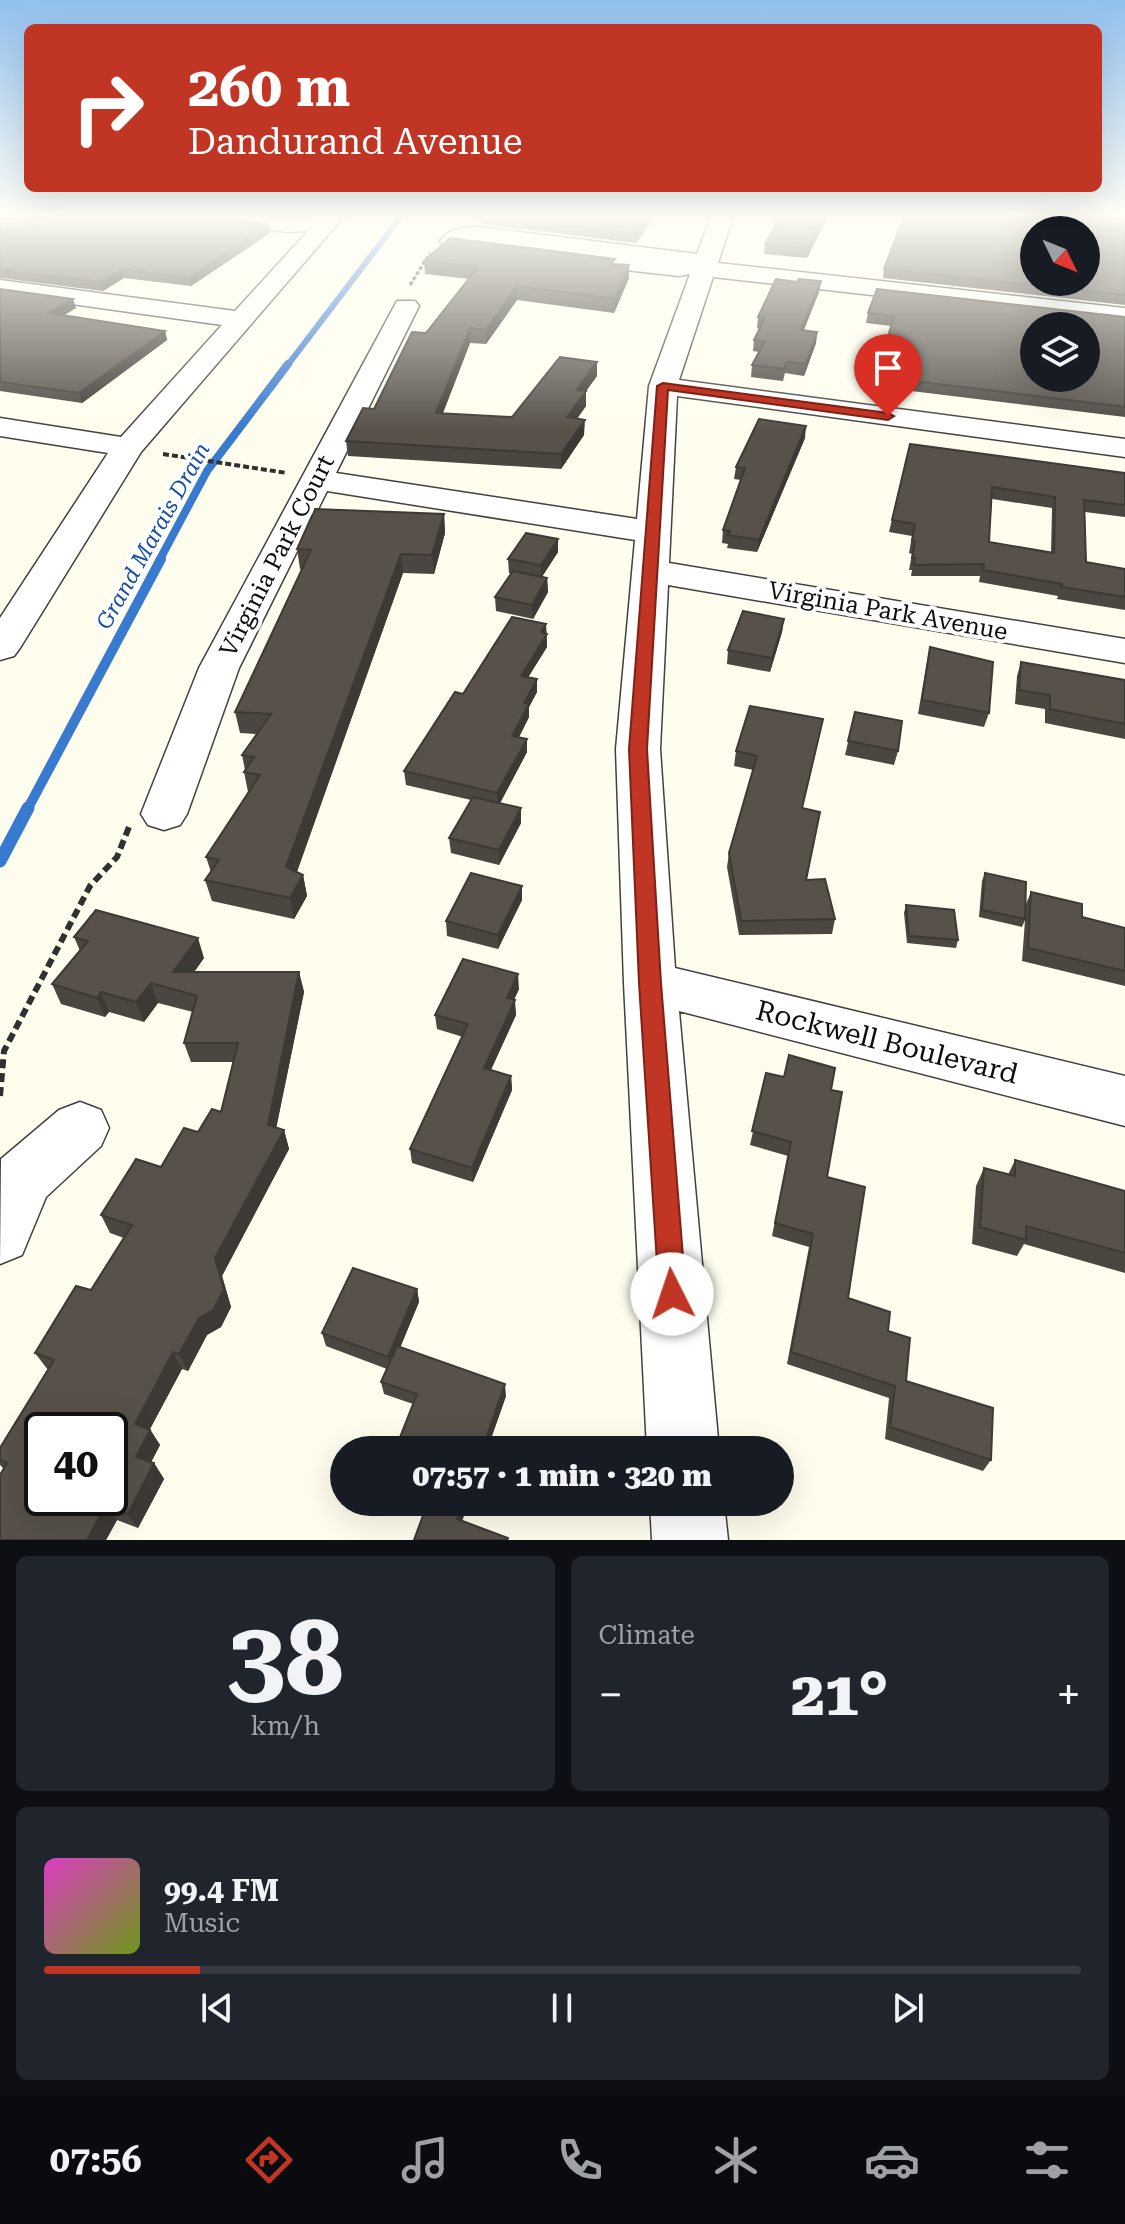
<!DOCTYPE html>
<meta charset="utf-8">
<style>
body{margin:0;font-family:"Roboto Serif",serif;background:#20242c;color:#f1f3f6;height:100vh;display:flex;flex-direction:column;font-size:30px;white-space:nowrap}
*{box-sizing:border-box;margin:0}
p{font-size:26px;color:#9ea1a6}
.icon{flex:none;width:44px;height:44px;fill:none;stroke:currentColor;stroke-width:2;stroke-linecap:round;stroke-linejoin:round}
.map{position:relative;height:1540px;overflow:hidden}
.drawer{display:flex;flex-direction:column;gap:16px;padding:16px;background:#0d0f14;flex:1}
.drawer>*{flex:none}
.hud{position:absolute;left:24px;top:24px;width:1078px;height:168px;border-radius:12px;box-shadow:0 8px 32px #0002;background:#c03523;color:#fff;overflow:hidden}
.needle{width:52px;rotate:133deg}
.tools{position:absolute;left:1020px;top:216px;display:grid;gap:16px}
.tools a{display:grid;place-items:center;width:80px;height:80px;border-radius:50%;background:#171b24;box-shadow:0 8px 32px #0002;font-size:40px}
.speed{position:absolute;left:24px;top:1412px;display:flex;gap:16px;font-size:40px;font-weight:700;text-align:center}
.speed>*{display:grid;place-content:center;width:104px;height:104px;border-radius:50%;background:#171b24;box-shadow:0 8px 32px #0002;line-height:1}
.speed .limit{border:4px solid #111;border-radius:12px;background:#fff;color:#111}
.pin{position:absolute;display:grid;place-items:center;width:68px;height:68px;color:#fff;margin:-82px -34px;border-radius:50% 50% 50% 0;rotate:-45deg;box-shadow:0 0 8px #0007}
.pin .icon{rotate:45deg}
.me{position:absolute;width:88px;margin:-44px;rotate:356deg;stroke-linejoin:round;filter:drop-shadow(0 0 6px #0008)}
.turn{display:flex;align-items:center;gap:28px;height:168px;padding:0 32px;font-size:36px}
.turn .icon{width:104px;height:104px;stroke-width:2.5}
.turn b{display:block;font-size:56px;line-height:68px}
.big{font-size:60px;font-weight:800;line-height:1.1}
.drawer .card{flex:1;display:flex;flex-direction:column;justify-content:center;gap:12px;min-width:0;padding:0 28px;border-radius:12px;background:#20242c}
.drawer .dial{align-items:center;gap:0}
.dial b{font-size:104px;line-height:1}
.song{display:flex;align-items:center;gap:24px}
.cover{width:96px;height:96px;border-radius:12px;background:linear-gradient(135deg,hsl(310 70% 55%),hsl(80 70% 35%))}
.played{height:8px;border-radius:4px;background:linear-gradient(90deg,#c03523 15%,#363941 15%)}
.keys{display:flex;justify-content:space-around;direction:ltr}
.heat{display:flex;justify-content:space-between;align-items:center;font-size:44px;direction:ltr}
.drawer .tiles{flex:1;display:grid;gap:16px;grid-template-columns:1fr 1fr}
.card:last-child{grid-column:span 2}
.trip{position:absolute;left:330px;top:1436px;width:464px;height:80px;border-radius:40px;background:#171b24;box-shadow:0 8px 32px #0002;font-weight:800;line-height:80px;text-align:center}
.tabs{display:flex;height:128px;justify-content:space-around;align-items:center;background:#090b0e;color:#9ea1a6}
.tabs .icon{width:56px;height:56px}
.tabs .on{color:#c03523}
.tabs b{font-size:36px;color:#f1f3f6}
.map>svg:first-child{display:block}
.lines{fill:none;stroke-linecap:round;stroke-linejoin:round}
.stream-far3{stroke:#387acf;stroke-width:6}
.stream-far2{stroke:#387acf;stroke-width:8}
.stream-far1{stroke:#387acf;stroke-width:10}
.stream{stroke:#387acf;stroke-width:13}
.minor-casing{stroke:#414141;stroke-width:3}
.path-far2{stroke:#303030;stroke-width:3;stroke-dasharray:4 2;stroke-linecap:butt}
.path-far1{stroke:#303030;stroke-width:4;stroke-dasharray:6 3;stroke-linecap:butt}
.path{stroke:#303030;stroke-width:6;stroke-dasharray:9 5;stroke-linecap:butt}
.minor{fill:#fff;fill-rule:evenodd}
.wall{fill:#4b4640;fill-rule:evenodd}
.shaded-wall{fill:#3d3934}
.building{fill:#57514a;stroke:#3d3934;stroke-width:2;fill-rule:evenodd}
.route{fill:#c03523;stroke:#7d2217;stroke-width:2}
.labels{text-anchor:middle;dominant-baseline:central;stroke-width:8;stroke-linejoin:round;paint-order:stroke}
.far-water-label{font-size:22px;font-style:italic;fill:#154da2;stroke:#fff}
.street-label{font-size:24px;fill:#0e0e0e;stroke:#fff}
.near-street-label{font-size:28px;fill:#0e0e0e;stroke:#fff}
</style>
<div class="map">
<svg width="1125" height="1540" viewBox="0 0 1125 1540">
<rect width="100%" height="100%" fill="#fffeee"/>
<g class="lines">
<!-- stream-far3 -->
<path class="stream-far3" d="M 287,366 L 403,214"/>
<!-- stream-far2 -->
<path class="stream-far2" d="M 159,561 L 207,471 L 288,364"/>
<!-- stream-far1 -->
<path class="stream-far1" d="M 27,810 L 161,559"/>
<!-- stream -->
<path class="stream" d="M 0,861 L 28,808"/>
<defs>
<path id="minor" d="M 176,214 L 248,214 L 288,218 L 346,214 L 141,452 L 20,648 L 14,656 L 0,660 L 0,618 L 108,453 L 0,436 L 0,418 L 121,437 L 222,325 L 0,294 L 0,280 L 235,311 L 308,231 L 288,232 L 187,220 Z
M 712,214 L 734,214 L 718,263 L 1125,308 L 1125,324 L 713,277 L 679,380 L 1125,439 L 1125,457 L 677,396 L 669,563 L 1125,639 L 1125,663 L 668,585 L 660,749 L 675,968 L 1125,1076 L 1125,1126 L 679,1011 L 719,1450 L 647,1450 L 624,983 L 616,749 L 635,540 L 327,491 L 239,668 L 187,814 L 180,825 L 164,830 L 148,825 L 141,814 L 199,668 L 397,301 L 415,301 L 419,306 L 336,473 L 637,519 L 649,386 L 690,274 L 679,276 L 463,252 L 443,246 L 440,241 C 450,227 463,229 479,227 L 697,254 Z
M 80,1102 L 101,1110 L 109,1128 L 101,1146 L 46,1197 L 22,1255 L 0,1264 L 1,1159 L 59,1110 Z
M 650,1502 L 724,1502 L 728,1540 L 652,1540 Z"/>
</defs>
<!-- minor casing -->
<use href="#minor" class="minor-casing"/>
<!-- path-far2 -->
<path class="path-far2" d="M 410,285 L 430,253"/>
<!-- path-far1 -->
<path class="path-far1" d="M 163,454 L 287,473"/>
<!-- path -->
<path class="path" d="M 0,1096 L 4,1051 L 90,886 L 117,857 L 129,827"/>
<!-- minor -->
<use href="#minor" class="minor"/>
</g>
<!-- wall -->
<path class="wall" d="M 0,214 L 185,215 L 269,225 L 270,233 L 191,286 L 124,278 L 103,291 L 0,278 Z
M 473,214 L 655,214 L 650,220 L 649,225 L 636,243 L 481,224 L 480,220 L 473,219 Z
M 773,214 L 829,214 L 807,258 L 764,254 L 765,244 L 778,221 L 773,221 Z
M 1125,214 L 1125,305 L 883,278 L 884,269 Z
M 424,261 L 614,264 L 629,278 L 614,313 L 517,300 L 486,344 L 470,343 L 443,413 L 512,417 L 597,376 L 586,391 L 586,406 L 577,419 L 584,435 L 561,469 L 348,456 L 346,441 L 374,409 L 426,333 L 469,279 L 425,274 Z
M 821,281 L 819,292 L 804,330 L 817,332 L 816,343 L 804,376 L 785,373 L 783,381 L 751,377 L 752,365 L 759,352 L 753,351 L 754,340 L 759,329 L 757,328 L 758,317 L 797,282 Z
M 0,289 L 76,308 L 63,316 L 165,331 L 167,340 L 82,403 L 0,391 Z
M 868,313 L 1125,317 L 1125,417 L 903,390 L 893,386 L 894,379 L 877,377 L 891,326 L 866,323 Z
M 805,438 L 757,552 L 727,548 L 728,544 L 722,543 L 723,530 L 741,480 L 734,479 L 736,467 Z
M 910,444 L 1125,473 L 1125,517 L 1085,512 L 1086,562 L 1125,569 L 1125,610 L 1057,599 L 1058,596 L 979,582 L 980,576 L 911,576 L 912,570 L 909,570 L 912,554 L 909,553 L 912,536 L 889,532 ZM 992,499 L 1052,508 L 1051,553 L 989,542 Z
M 444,514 L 445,533 L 434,574 L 403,573 L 297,872 L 303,875 L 307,896 L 294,919 L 212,901 L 205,880 L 211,872 L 206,857 L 248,792 L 244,772 L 245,770 L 242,755 L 257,734 L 240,733 L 235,712 L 302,569 L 300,569 L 297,549 Z
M 558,539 L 558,552 L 542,577 L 547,578 L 548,592 L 533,619 L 496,611 L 495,597 L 512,573 L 509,573 L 508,559 Z
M 784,619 L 782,632 L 770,672 L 727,664 L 728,650 Z
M 546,624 L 547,647 L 528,677 L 537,679 L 537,692 L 529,707 L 529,717 L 519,737 L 527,739 L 527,752 L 500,803 L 521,808 L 521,823 L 499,865 L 451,853 L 449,838 L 471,800 L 406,785 L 404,771 L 463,694 Z
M 930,647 L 989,713 L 984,727 L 918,714 L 927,661 Z
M 1021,662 L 1125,680 L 1125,739 L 1045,723 L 1045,709 L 1015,704 L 1017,676 Z
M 855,712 L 898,751 L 894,765 L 845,755 Z
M 823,719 L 802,808 L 806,880 L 835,919 L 832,934 L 739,935 L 727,867 L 729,853 L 753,770 L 734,766 L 736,751 Z
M 985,873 L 1025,906 L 1031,892 L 1082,917 L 1125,928 L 1125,986 L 1022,961 L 1025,920 L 1022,927 L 979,917 L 982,881 Z
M 522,886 L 522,900 L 498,949 L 447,936 L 446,921 Z
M 906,905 L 958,940 L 956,948 L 907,943 L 904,913 Z
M 74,937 L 204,958 L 194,972 L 299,972 L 304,992 L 276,1128 L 284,1130 L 289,1149 L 222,1276 L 231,1307 L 221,1327 L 207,1335 L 188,1371 L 182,1369 L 150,1429 L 160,1445 L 151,1462 L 154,1463 L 164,1479 L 138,1528 L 117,1520 L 106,1540 L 0,1540 L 4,1469 L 0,1465 L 0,1448 L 48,1370 L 35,1353 L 91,1290 L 124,1238 L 110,1233 L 101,1215 L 161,1167 L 221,1112 L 233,1062 L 191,1062 L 184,1043 L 193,1012 L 158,1003 L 144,1022 L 109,1012 L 105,1017 L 61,1004 L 52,984 L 80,951 Z
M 519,989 L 514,1000 L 516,1015 L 491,1070 L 511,1076 L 512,1090 L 473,1182 L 412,1163 L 410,1149 L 463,1037 L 437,1029 L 435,1015 Z
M 766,1073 L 831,1090 L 827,1177 L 848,1298 L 888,1331 L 906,1381 L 991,1460 L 983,1471 L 885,1439 L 889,1398 L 787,1364 L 809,1247 L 772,1236 L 788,1156 L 750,1145 Z
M 1015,1160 L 1125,1191 L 1125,1273 L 1024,1244 L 1017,1256 L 972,1244 L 976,1186 L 984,1168 L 1008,1175 Z
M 417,1289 L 419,1302 L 400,1347 L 506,1396 L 487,1450 L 395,1450 L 413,1404 L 384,1394 L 381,1382 L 387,1369 L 326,1346 L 322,1333 Z"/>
<!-- shaded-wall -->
<path class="shaded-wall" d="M 648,214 L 655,214 L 650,220 L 649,225 L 636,243 L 636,234 Z
M 826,214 L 829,214 L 807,258 L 808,248 Z
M 269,225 L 270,233 L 191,286 L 189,278 Z
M 629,265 L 629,278 L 614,313 L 615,299 Z
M 122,269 L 124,278 L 103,291 L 101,282 Z
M 821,281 L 819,292 L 799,341 L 801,330 Z
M 517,286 L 517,300 L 486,344 L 486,330 Z
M 73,299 L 76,308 L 52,322 L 49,313 Z
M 470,328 L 470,343 L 437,428 L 436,413 Z
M 165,331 L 167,340 L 82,403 L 79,393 Z
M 817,332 L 816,343 L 804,376 L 806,364 Z
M 597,362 L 597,376 L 586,391 L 586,406 L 567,432 L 567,417 L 577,390 Z
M 585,420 L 584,435 L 561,469 L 561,454 Z
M 806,426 L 805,438 L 757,552 L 759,540 Z
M 444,514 L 445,533 L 434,574 L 432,555 Z
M 558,539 L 558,552 L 541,578 L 541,565 Z
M 401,554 L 403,573 L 291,888 L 286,867 Z
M 547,578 L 548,592 L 533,619 L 532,605 Z
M 784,619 L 782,632 L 770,672 L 772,658 Z
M 546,624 L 547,647 L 521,689 L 521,676 Z
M 537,679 L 537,692 L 529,707 L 529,717 L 513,749 L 512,736 L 524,703 Z
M 527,739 L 527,752 L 498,807 L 497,793 Z
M 521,808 L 521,823 L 499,865 L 499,850 Z
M 303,875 L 307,896 L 294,919 L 290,898 Z
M 522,886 L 522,900 L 498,949 L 498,935 Z
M 198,938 L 204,958 L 180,992 L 173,972 Z
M 299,972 L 304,992 L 273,1144 L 268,1125 Z
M 518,974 L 519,989 L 508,1012 L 507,998 Z
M 151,983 L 158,1003 L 144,1022 L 136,1002 Z
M 101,992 L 109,1012 L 105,1017 L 97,998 Z
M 515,1000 L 516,1015 L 485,1082 L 484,1068 Z
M 511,1076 L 512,1090 L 473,1182 L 472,1168 Z
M 284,1130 L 289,1149 L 222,1276 L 231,1307 L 221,1327 L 207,1335 L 188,1371 L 179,1354 L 199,1318 L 215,1258 Z
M 417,1289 L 419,1302 L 391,1370 L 388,1357 Z
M 173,1352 L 182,1369 L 144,1440 L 135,1424 Z
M 505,1384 L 506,1396 L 487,1450 L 482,1450 Z
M 150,1430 L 160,1445 L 146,1472 L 136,1457 Z
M 154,1463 L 164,1479 L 138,1528 L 128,1514 Z
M 463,1502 L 469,1502 L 459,1530 L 457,1519 Z
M 106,1505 L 117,1520 L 106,1540 L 87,1540 Z"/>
<!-- building -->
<path class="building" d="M 0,214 L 183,214 L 269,225 L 189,278 L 122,269 L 101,282 L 0,270 Z
M 482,214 L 648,214 L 646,216 L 650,217 L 636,234 L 480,215 Z
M 782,214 L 826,214 L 808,248 L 765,244 Z
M 905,214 L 1125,214 L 1125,295 L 884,269 ZM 1034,230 L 1086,230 L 1086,282 L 1034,282 Z
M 450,238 L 615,259 L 611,264 L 629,265 L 615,299 L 517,286 L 486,330 L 470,328 L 436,413 L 512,417 L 560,357 L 597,362 L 577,390 L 586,391 L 567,417 L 585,420 L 561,454 L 346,441 L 363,408 L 374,409 L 412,332 L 426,333 L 478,267 L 424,261 Z
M 776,279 L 797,282 L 799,279 L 821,281 L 801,330 L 817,332 L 806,364 L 787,362 L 784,369 L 752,365 L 765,341 L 754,340 L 765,318 L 758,317 Z
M 0,289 L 73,299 L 49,313 L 165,331 L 79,393 L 0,382 Z
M 877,289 L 1125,317 L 1125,407 L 905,380 L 895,376 L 897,370 L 879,367 L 894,316 L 868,313 ZM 1034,326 L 1086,326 L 1086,378 L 1034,378 Z
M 759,419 L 806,426 L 759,540 L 728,535 L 730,531 L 723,530 L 745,468 L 736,467 Z
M 910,444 L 1125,473 L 1125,505 L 1084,500 L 1086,562 L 1125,569 L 1125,597 L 1061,587 L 1062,584 L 983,570 L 984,564 L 914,565 L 915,558 L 912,558 L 915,542 L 912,541 L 915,524 L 892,520 ZM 992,487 L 1055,497 L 1054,553 L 989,542 Z
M 315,509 L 444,514 L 432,555 L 401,554 L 286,867 L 303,875 L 290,898 L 205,880 L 219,860 L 206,857 L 260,775 L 244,772 L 254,757 L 242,755 L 271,714 L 235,712 L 311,550 L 297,549 Z
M 526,533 L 558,539 L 541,565 L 508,559 Z
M 513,571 L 547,578 L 532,605 L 495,597 Z
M 743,611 L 784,619 L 772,658 L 728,650 Z
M 512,617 L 546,624 L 541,632 L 547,634 L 521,676 L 537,679 L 524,703 L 529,704 L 512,736 L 527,739 L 497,793 L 404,771 L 455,692 L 463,694 Z
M 930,647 L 993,662 L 989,713 L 922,700 Z
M 1021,662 L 1125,680 L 1125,724 L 1050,709 L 1050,695 L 1019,690 Z
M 750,706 L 823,719 L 802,808 L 820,812 L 806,880 L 825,879 L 835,919 L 741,921 L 729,853 L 757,756 L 736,751 Z
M 855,712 L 902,721 L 898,751 L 848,741 Z
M 473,797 L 521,808 L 499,850 L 449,838 Z
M 471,873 L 522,886 L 498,935 L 446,921 Z
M 985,873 L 1026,882 L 1025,919 L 982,910 Z
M 1031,892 L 1082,904 L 1082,917 L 1125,928 L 1125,971 L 1028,948 Z
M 906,905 L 954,910 L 958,940 L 909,936 Z
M 96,910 L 198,938 L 173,972 L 299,972 L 268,1125 L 284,1130 L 215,1258 L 224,1290 L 213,1310 L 199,1318 L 179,1354 L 173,1352 L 135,1424 L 150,1430 L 136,1457 L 154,1463 L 128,1514 L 106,1505 L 87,1540 L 0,1540 L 0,1475 L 7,1463 L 0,1460 L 0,1448 L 54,1360 L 35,1353 L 76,1286 L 91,1290 L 132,1225 L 101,1215 L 136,1159 L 161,1167 L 184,1128 L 198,1132 L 212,1109 L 221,1112 L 238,1043 L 184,1043 L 197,996 L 151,983 L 136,1002 L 101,992 L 97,998 L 52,984 L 88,941 L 74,937 ZM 42,1430 L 110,1430 L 110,1498 L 42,1498 Z
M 463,959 L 518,974 L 507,998 L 515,1000 L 484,1068 L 511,1076 L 472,1168 L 410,1149 L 468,1024 L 435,1015 Z
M 789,1055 L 835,1068 L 831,1090 L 842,1092 L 827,1177 L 865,1187 L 848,1298 L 890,1312 L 888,1331 L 910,1338 L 906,1381 L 993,1408 L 991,1460 L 890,1427 L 895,1386 L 791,1352 L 813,1234 L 775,1223 L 791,1142 L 752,1131 L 766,1073 L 784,1077 Z
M 1015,1160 L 1125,1191 L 1125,1253 L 1026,1226 L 1026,1240 L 980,1227 L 984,1168 L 1015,1176 Z
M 353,1268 L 417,1289 L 388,1357 L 322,1333 Z
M 397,1346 L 505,1384 L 482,1450 L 395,1450 L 417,1394 L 381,1382 Z
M 428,1502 L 463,1502 L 457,1519 L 508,1538 L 507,1540 L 414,1540 Z"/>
<!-- sky -->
<linearGradient id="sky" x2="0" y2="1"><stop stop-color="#92c0ee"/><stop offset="0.5" stop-color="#fffff7"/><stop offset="1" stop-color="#fffff7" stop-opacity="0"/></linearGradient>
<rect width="1125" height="430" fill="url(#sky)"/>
<!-- route -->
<path class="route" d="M 663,383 L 888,413 L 894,416 L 888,420 L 668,390 L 647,749 L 661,983 L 686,1294 L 682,1304 L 672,1308 L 663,1304 L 659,1294 L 639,983 L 629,749 L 657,386 Z"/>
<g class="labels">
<!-- far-water labels -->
<g class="far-water-label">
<text transform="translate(153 536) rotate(-61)">Grand Marais Drain</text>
</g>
<!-- street labels -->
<g class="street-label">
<text transform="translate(277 556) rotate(-63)">Virginia Park Court</text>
<text transform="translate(888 611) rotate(10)">Virginia Park Avenue</text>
</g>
<!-- near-street labels -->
<g class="near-street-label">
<text transform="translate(887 1042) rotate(14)">Rockwell Boulevard</text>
</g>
</g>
</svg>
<div class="tools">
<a><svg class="needle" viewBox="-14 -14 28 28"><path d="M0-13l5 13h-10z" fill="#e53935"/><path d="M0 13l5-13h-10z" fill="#9ea1a6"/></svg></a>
<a><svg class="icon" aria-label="layers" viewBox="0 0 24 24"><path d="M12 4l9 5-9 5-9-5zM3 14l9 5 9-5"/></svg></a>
</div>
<div class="speed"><div class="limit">40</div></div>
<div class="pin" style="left:888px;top:416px;background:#d93025"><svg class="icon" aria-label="arrive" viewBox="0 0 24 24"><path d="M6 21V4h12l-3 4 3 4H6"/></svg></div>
<svg class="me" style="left:672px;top:1294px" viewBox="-20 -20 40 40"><circle r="19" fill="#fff"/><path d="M0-13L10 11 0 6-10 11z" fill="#c03523"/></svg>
<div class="trip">07:57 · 1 min · 320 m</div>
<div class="hud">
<div class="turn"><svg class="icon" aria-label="right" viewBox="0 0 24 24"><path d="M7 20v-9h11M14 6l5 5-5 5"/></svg><div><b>260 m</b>Dandurand Avenue</div></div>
</div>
</div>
<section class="drawer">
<div class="tiles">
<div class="card dial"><b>38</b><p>km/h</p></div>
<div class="card"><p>Climate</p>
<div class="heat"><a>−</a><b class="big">21°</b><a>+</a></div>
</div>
<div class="card">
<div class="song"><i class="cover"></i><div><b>99.4 FM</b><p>Music</p></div></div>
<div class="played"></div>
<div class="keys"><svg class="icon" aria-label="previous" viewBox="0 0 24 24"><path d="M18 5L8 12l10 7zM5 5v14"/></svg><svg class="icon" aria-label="pause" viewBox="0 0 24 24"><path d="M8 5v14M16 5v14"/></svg><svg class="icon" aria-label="next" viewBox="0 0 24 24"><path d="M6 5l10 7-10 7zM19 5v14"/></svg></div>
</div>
</div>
</section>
<nav class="tabs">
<b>07:56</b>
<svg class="icon on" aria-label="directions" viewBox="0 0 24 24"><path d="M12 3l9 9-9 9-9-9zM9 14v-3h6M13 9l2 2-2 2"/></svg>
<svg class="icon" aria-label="music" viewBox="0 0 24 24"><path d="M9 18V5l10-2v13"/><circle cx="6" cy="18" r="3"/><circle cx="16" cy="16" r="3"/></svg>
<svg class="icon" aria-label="phone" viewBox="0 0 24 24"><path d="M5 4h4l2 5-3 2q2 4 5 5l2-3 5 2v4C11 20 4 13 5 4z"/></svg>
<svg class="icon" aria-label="climate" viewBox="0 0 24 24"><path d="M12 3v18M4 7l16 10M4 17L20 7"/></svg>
<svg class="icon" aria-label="car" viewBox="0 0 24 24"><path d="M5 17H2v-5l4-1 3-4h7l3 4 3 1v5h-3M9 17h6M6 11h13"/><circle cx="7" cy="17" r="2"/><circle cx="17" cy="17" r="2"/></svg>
<svg class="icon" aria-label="filters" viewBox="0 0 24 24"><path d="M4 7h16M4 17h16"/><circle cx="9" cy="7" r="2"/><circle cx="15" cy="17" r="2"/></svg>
</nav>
